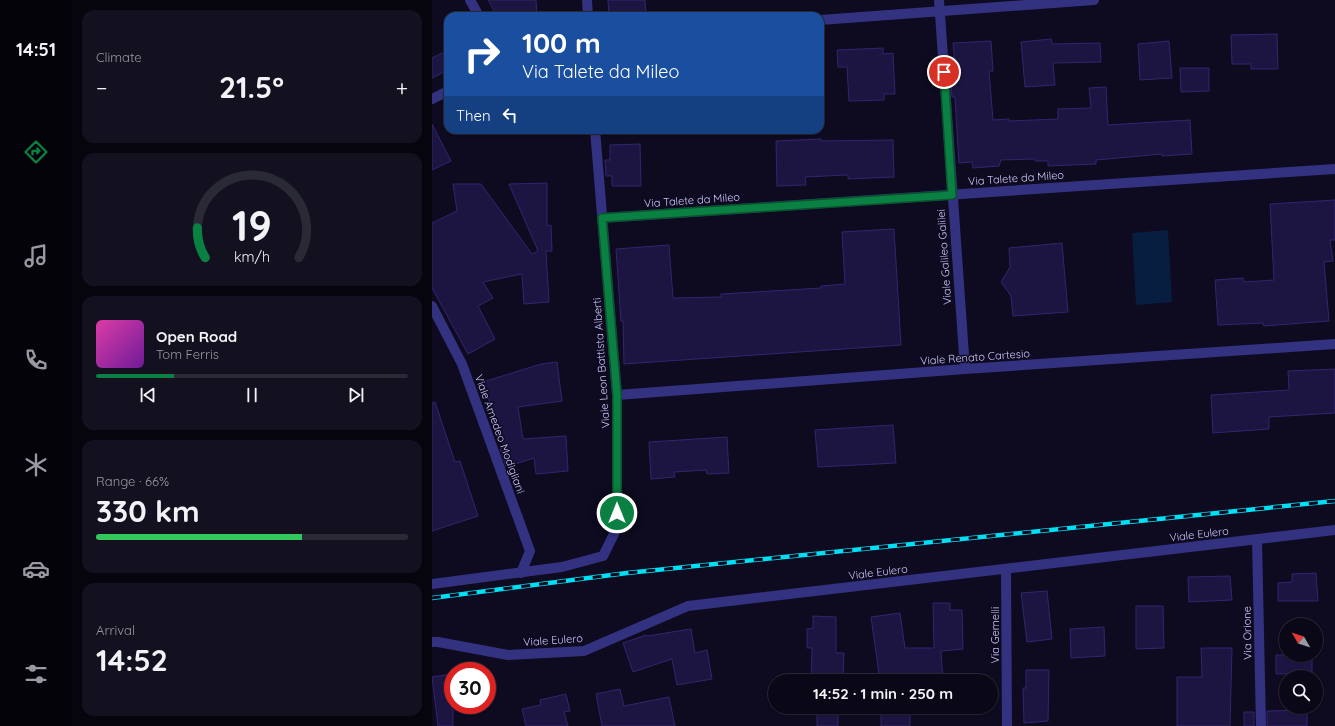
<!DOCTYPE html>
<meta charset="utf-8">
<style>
body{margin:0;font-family:Quicksand,sans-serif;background:#131120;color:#f1f3f6;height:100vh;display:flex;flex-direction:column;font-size:15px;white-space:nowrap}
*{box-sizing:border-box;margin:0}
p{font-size:13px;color:#999aa1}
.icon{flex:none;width:22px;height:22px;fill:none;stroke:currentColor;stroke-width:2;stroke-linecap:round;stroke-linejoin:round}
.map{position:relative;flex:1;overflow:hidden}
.drawer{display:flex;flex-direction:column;gap:10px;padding:10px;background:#06040d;width:360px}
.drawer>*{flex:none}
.hud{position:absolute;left:12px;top:12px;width:380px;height:122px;border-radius:12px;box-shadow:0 1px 3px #0004,0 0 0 1px #2a2936;background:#1a4fa0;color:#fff;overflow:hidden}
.needle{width:26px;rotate:309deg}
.buttons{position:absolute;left:847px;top:618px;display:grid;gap:8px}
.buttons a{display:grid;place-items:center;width:44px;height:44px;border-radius:50%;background:#0a0817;box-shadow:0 1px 3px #0004,0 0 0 1px #2a2936;font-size:20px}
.speed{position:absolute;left:12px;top:662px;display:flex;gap:8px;font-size:20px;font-weight:700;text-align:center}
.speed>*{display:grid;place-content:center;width:52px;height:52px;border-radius:50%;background:#0a0817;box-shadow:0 1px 3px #0004,0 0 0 1px #2a2936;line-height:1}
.speed .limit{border:6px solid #d22;background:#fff;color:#111}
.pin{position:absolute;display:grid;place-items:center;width:34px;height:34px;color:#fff;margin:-17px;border:2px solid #fff;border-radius:50%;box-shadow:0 1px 4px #0007}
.me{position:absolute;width:44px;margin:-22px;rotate:0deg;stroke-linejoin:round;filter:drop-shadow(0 0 3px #0008)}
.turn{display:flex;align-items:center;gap:14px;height:84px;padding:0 12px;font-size:18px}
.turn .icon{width:52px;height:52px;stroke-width:2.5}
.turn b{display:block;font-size:28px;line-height:34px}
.then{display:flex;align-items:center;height:38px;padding:0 12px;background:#0003;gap:8px;font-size:15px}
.big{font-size:30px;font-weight:800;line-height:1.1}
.drawer .widget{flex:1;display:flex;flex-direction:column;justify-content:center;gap:6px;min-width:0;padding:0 14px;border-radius:12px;background:#131120}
.drawer .dial{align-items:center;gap:0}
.dial svg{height:104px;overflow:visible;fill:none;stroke:#2a2936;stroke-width:7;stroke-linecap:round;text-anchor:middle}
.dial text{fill:#f1f3f6;stroke:none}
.song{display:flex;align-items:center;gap:12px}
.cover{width:48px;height:48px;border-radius:6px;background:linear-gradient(135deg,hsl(320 70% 55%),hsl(280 70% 35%))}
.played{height:4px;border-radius:2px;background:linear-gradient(90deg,#0b8043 25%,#2a2936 25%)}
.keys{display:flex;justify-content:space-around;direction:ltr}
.heat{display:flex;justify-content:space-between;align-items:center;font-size:22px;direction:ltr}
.charge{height:6px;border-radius:3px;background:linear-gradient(90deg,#34c759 66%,#2a2936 0)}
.trip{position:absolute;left:336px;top:674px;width:230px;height:40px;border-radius:20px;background:#0a0817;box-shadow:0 1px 3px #0004,0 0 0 1px #2a2936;font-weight:800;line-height:40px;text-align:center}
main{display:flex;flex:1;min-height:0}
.tab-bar{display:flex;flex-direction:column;width:72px;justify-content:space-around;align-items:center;background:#040309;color:#999aa1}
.tab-bar .icon{width:28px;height:28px}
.tab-bar .active{color:#0b8043}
.tab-bar b{font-size:18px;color:#f1f3f6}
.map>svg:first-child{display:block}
.water{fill:#071e41}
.building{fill:#1d1541;stroke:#33256f}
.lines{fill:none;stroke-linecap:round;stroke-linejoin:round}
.street{stroke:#333281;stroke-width:10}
.rail-casing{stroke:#00dff3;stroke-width:4.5}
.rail{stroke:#0e0a1f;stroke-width:3;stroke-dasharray:9;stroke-linecap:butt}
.route-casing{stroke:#07532c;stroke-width:10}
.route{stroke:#0b8043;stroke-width:7}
.labels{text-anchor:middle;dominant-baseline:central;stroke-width:3;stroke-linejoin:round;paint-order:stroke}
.street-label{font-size:11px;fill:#cdc8ff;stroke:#0e0a1f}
</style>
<main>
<nav class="tab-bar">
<b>14:51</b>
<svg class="icon active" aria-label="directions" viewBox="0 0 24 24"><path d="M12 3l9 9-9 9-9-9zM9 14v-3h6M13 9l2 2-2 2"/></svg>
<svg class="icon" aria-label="music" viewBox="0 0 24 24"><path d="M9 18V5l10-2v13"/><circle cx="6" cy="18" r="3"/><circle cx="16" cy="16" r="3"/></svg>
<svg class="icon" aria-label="phone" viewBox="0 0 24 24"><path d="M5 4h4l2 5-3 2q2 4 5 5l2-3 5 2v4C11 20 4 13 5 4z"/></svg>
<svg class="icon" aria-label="climate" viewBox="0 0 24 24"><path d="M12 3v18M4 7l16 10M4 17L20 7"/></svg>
<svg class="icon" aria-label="car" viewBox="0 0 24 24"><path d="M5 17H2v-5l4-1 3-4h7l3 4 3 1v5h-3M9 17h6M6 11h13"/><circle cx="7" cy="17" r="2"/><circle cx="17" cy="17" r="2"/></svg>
<svg class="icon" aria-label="filters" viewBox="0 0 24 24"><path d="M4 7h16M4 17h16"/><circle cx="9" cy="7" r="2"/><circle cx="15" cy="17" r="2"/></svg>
</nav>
<section class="drawer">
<div class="widget"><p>Climate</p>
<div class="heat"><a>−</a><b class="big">21.5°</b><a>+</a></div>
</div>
<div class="widget dial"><svg viewBox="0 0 100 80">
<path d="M14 69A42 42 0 1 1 86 69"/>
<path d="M14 69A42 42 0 0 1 8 46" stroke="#0b8043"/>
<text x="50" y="56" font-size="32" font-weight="700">19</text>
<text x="50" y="72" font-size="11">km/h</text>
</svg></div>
<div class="widget">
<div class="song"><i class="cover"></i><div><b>Open Road</b><p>Tom Ferris</p></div></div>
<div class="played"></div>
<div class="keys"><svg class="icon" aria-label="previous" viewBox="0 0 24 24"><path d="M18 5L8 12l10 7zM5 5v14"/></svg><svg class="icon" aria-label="pause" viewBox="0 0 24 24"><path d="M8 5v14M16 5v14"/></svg><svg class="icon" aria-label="next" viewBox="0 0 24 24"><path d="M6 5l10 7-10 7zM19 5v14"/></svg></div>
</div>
<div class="widget"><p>Range · 66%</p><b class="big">330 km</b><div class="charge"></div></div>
<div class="widget"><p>Arrival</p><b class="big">14:52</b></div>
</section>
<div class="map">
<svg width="903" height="726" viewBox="0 0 903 726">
<rect width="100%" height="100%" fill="#0e0a1f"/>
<!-- water -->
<path class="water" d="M 736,230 L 740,302 L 704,305 L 700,233 Z"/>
<!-- building -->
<path class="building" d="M 56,0 L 104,0 L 105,16 L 65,16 Z
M 176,0 L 213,0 L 214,16 L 177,16 Z
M 845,34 L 846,69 L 819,69 L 819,64 L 800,64 L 799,35 Z
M 619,39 L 620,44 L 668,43 L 669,62 L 621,63 L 623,85 L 593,87 L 589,42 Z
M 559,41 L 561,71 L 557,71 L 561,120 L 577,119 L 577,121 L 626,119 L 626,109 L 659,108 L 657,88 L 674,87 L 676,125 L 758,120 L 760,154 L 730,156 L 730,154 L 664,160 L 664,164 L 616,166 L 616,161 L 603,161 L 603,159 L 569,160 L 567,166 L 541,168 L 540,162 L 527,163 L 523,97 L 520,97 L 518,66 L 523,66 L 521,43 Z
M 737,41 L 740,78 L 708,80 L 706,44 Z
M 451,48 L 451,54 L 461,53 L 463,94 L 452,94 L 452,100 L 417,101 L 415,67 L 406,67 L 405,50 Z
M 16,50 L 16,70 L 0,78 L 0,58 Z
M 748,68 L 777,68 L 777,91 L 749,92 Z
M 0,124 L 19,161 L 0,170 Z
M 389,139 L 389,141 L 461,140 L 462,177 L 416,179 L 416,175 L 373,177 L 374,185 L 345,186 L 344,141 Z
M 208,144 L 209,186 L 180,186 L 180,176 L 174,176 L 173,160 L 178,160 L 178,145 Z
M 115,183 L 115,226 L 119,225 L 120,251 L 114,251 L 117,302 L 92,304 L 90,274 L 51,282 L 61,298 L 46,306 L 63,339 L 36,354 L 0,288 L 0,223 L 25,211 L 21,184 L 49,184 L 100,254 L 106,251 L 77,184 Z
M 903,200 L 903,240 L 898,240 L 901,261 L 892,262 L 897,321 L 832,326 L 831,323 L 786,325 L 783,280 L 811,278 L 812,282 L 842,280 L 838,204 Z
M 462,229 L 469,345 L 192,364 L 191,321 L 189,321 L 184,249 L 237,245 L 241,298 L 289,297 L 289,294 L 389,288 L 389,286 L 413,284 L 410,232 Z
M 630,243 L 636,312 L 581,316 L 579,296 L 569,282 L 578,267 L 577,248 Z
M 125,362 L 130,401 L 86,407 L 91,439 L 134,436 L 136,471 L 104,474 L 102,458 L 74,467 L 68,449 L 73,447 L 51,382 L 109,364 Z
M 903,369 L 903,413 L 837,417 L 837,429 L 781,433 L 779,395 L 857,390 L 856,371 Z
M 3,402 L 23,462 L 28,461 L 46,516 L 0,531 L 0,403 Z
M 461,425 L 464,463 L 386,467 L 383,430 Z
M 295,437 L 297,473 L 275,474 L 274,470 L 242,472 L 243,477 L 219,479 L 217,442 Z
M 884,573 L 886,601 L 846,601 L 846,583 L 860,582 L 860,574 Z
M 798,576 L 800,600 L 757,602 L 756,577 Z
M 615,591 L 620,639 L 595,642 L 589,593 Z
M 501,603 L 518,603 L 518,610 L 530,610 L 531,649 L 509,651 L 511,681 L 448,681 L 439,617 L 468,613 L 473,648 L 502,648 Z
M 704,606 L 731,606 L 732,648 L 704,649 Z
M 381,616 L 404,617 L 404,653 L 412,653 L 411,681 L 379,681 L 380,648 L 375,648 L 375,629 L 381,628 Z
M 672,627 L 673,656 L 639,658 L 638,629 Z
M 259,629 L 263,653 L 275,650 L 280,679 L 245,685 L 240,659 L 201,672 L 191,643 L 214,635 L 215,636 Z
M 769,648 L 800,648 L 798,726 L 745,726 L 745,677 L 770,677 Z
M 844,655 L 880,655 L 880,673 L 844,674 Z
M 594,670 L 617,670 L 616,721 L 592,723 L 591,688 L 594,688 Z
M 21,674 L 21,726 L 6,726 L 0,677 Z
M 188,689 L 192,706 L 237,697 L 243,726 L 170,726 L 164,694 Z
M 134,694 L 138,711 L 132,712 L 136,726 L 94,726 L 90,709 L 109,705 L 108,700 Z
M 385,707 L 406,707 L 406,726 L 385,726 Z
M 449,707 L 501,707 L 501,714 L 478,714 L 478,726 L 449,726 Z
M 875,710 L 875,726 L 835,726 L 835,711 Z
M 812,712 L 822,712 L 822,726 L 812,726 Z"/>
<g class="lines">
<!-- street -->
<path class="street" d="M 38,0 L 47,16
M 155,0 L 156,16
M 507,0 L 533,369
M 388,20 L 662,0
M 0,99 L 16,91
M 170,218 L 903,169
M 0,306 L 30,364 L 98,551 L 89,573
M 185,395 L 533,369 L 903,344
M 825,539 L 829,726
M 574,569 L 575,726
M 0,584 L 130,567 L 171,556 L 185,528 L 185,395 L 163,130
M 0,642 L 6,642 L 76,655 L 152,651 L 256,606 L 903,530"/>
<defs>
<path id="rail" d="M 0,598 L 195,573 L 903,501"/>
</defs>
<!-- rail casing -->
<use href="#rail" class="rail-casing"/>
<!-- rail -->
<use href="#rail" class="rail"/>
</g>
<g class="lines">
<defs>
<path id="route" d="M 185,513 L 185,395 L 170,218 L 520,195 L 512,72"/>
</defs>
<!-- route casing -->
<use href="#route" class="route-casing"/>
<!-- route -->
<use href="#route" class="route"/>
</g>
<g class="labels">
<!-- street labels -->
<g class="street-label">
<text transform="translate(584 178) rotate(-4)">Via Talete da Mileo</text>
<text transform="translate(260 200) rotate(-4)">Via Talete da Mileo</text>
<text transform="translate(512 257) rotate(-94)">Viale Galileo Galilei</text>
<text transform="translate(543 357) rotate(-4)">Viale Renato Cartesio</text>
<text transform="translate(169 363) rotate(-94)">Viale Leon Battista Alberti</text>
<text transform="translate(68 434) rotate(70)">Viale Amedeo Modigliani</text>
<text transform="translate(767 534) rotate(-7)">Viale Eulero</text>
<text transform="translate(446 572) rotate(-7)">Viale Eulero</text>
<text transform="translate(815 633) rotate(-91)">Via Orione</text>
<text transform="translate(563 635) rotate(-90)">Via Gemelli</text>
<text transform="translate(121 640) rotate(-4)">Viale Eulero</text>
</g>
</g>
</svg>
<div class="buttons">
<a><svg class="needle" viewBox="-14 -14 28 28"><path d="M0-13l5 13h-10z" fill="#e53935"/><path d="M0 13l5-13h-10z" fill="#999aa1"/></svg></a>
<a><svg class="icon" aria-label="search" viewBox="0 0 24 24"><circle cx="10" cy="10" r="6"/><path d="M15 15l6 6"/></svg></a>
</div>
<div class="speed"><div class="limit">30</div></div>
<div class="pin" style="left:512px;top:72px;background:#d93025"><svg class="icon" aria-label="arrive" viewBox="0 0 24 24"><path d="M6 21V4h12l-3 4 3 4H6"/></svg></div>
<svg class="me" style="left:185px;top:513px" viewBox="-20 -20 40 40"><circle r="17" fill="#0b8043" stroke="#fff" stroke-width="3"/><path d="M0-11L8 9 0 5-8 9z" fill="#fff"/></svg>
<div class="trip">14:52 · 1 min · 250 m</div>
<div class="hud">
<div class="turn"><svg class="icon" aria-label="right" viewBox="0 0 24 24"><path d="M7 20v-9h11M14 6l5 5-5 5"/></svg><div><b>100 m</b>Via Talete da Mileo</div></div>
<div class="then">Then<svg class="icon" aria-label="left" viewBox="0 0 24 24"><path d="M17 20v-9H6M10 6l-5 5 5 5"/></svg></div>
</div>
</div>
</main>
